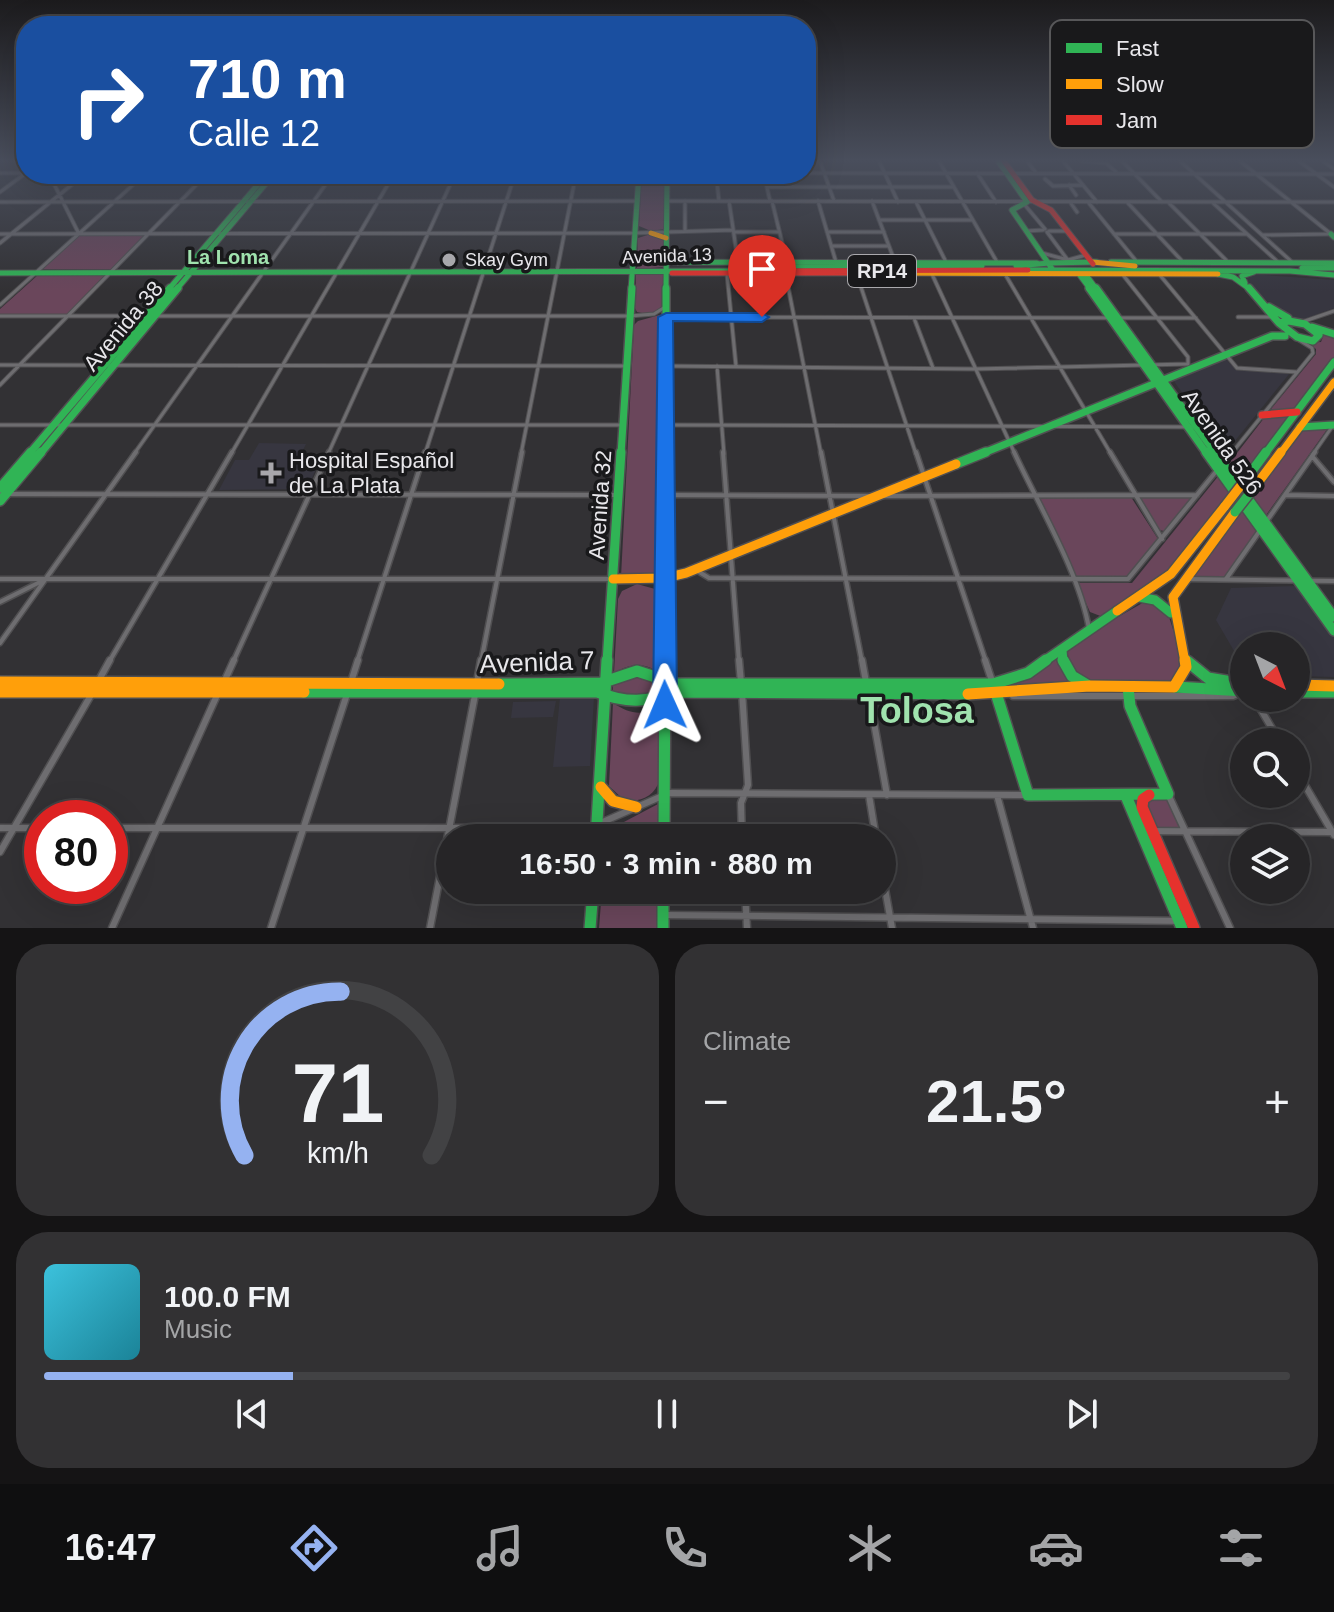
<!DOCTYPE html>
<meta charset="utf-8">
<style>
body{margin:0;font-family:Arial,sans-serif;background:#323133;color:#f1f3f6;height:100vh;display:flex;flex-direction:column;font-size:30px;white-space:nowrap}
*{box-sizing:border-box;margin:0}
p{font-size:26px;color:#a4a5a7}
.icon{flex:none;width:44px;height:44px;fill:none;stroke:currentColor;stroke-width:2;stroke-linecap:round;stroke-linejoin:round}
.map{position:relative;height:928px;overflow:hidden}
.details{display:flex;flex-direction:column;gap:16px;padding:16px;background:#151415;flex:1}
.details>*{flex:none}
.top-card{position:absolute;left:16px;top:16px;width:800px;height:168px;border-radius:32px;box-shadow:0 8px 32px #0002,0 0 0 2px #424244;background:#1a4fa0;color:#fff;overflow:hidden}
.needle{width:52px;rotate:138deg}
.tools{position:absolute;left:1230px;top:632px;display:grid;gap:16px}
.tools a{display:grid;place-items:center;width:80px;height:80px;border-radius:50%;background:#262527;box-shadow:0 8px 32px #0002,0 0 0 2px #424244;font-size:40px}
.speed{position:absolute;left:24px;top:800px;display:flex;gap:16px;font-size:40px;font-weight:700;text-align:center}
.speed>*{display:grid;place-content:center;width:104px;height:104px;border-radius:50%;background:#262527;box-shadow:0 8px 32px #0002,0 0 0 2px #424244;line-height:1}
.speed .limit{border:12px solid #d22;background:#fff;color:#111}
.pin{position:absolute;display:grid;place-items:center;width:68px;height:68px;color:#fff;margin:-82px -34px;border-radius:50% 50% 50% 0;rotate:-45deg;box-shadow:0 0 8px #0007}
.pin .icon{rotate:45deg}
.me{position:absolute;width:88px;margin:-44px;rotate:359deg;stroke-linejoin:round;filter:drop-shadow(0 0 6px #0008)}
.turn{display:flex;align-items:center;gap:28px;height:168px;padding:0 40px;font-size:36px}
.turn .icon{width:104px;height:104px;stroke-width:2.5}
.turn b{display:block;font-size:56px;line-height:68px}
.big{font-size:60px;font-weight:800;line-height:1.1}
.details .tile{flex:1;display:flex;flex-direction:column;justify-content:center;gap:12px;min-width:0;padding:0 28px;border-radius:32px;background:#323133}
.details .dial{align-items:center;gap:0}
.dial svg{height:208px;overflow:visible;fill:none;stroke:#424244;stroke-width:7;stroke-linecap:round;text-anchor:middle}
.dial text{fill:#f1f3f6;stroke:none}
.song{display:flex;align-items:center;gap:24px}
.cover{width:96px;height:96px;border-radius:12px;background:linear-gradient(135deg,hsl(190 70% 55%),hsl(190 70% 35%))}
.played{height:8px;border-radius:4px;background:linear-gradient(90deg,#95b2f1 20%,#424244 20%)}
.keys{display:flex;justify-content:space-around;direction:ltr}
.heat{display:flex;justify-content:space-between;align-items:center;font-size:44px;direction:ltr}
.details .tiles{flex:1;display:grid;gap:16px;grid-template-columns:1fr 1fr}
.tile:last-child{grid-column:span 2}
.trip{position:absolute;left:436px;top:824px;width:460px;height:80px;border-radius:40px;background:#262527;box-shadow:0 8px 32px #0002,0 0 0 2px #424244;font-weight:800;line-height:80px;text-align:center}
.menu{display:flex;height:128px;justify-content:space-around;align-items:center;background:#0f0f10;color:#a4a5a7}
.menu .icon{width:56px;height:56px}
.menu .active{color:#95b2f1}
.menu b{font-size:36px;color:#f1f3f6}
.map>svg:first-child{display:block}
.built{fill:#373640}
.green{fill:#6a465b}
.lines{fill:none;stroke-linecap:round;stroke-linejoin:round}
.street-far2-casing{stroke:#504f51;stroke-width:5}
.street-far1-casing{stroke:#504f51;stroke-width:7}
.street-casing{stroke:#504f51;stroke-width:9}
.fast-far3-casing{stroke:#504f51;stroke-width:7}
.fast-far2-casing{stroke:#504f51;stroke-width:10}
.fast-far1-casing{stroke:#504f51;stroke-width:12}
.fast-casing{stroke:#504f51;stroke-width:14}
.slow-far3-casing{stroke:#504f51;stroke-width:7}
.slow-far2-casing{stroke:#504f51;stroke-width:10}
.slow-far1-casing{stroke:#504f51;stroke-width:12}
.slow-casing{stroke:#504f51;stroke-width:14}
.jam-far2-casing{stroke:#504f51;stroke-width:7}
.jam-far1-casing{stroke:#504f51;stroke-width:10}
.jam-casing{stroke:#504f51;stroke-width:14}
.street-far2{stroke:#6e6d70;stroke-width:3}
.street-far1{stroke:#6e6d70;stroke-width:4}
.street{stroke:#6e6d70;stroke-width:6}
.fast-far3{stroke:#30b455;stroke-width:5}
.fast-far2{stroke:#30b455;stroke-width:7}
.fast-far1{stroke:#30b455;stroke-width:9}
.fast{stroke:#30b455;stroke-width:11}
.slow-far3{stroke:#ff9f0a;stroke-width:5}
.slow-far2{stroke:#ff9f0a;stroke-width:7}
.slow-far1{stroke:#ff9f0a;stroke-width:9}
.slow{stroke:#ff9f0a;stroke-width:11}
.jam-far2{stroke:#e5322d;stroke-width:5}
.jam-far1{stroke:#e5322d;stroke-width:7}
.jam{stroke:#e5322d;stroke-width:11}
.fast-bridge-casing{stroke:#504f51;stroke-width:12;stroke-linecap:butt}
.slow-bridge-casing{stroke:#504f51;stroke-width:12;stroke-linecap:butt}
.fast-bridge{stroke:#30b455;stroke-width:9}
.slow-bridge{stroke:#ff9f0a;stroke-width:9}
.route{fill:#1a73e8;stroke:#114b97;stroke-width:2}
.poi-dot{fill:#a8a7ab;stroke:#19191b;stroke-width:3}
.labels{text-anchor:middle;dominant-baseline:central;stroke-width:7;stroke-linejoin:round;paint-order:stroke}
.far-street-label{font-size:18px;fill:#e8e7eb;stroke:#19191b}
.far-poi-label{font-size:18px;fill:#e8e7eb;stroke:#19191b;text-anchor:start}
.far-neighbourhood-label{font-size:20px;font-weight:bold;fill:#a0e3ae;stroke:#19191b}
.shield{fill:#19191b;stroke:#aaa9ad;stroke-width:2}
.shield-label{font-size:20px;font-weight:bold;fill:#e8e7eb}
.street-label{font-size:22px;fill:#e8e7eb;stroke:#19191b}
.poi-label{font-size:22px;fill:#e8e7eb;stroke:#19191b;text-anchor:start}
.near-street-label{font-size:26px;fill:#e8e7eb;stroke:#19191b}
.near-district-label{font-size:36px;font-weight:bold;fill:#a0e3ae;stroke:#19191b}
.key{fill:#19191b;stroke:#575759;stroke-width:2}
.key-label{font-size:22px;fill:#e8e7eb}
</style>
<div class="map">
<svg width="1334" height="928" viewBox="0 0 1334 928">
<rect width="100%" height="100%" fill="#323134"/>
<!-- built -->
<path class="built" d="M 1250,274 L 1334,280 L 1334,308 L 1306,319 L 1282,315 L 1244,279 Z
M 1225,358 L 1236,370 L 1290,373 L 1225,453 L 1173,380 Z
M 259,443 L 306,444 L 299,458 L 321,458 L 307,489 L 219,490 L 235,460 L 249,460 Z
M 1297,586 L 1334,637 L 1334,677 L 1296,676 L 1296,646 L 1244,646 L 1244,668 L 1216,620 L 1231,588 Z
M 560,697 L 594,697 L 590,766 L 553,767 Z
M 556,701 L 553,717 L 511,718 L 513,702 Z"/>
<!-- green -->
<path class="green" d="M 642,174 L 665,174 L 665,229 L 651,231 L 639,226 Z
M 654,233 L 664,238 L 664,267 L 637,269 L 638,238 Z
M 81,234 L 146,235 L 111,269 L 43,269 Z
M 38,275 L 105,275 L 67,314 L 0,315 L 0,309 Z
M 636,275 L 663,275 L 663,309 L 647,314 L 637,312 L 635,308 Z
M 663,314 L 662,576 L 621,577 L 634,325 L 638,321 Z
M 1321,332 L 1334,336 L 1334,357 L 1292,411 L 1271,409 L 1316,354 L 1316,349 L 1308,343 L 1321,342 L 1323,337 Z
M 1268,413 L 1290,414 L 1238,482 L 1227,466 Z
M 1328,428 L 1264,518 L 1251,499 L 1304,429 Z
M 1220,474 L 1231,490 L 1172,567 L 1103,617 L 1090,612 L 1077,583 L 1132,583 Z
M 1131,497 L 1158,539 L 1126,578 L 1074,576 L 1038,498 Z
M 1142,497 L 1188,497 L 1191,498 L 1164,531 L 1159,530 L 1141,500 Z
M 1244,508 L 1258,529 L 1224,578 L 1194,576 Z
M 637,584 L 655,589 L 661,598 L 662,675 C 646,662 631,663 614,673 L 618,599 L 622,591 Z
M 1146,601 L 1159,605 L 1168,614 L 1184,663 L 1182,674 L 1173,683 L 1088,683 L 1073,674 L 1064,654 L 1111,621 Z
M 1058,658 L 1068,677 L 1077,683 L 1003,687 L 1024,681 Z
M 649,675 L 659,683 L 660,693 C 643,700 628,706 613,693 L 613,683 L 621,676 Z
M 613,703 C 630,714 643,717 661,705 L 660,779 C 655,796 641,803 624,800 L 609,786 Z
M 1147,801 L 1167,801 L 1180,828 L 1156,829 L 1145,806 Z
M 658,804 L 661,805 L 660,838 L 605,838 L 605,832 Z
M 602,890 L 660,890 L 659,928 L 599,928 Z"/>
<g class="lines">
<defs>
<path id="street-far2" d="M 820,161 L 834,201
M 879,161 L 898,202
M 939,161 L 997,262
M 1063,161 L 1097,202
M 1082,161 L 1106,163 L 1116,172
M 1122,161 L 1162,202
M 1180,161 L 1292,262
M 1240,161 L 1331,234
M 1299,161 L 1334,187
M 1323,161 L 1334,169
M 1028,162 L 1036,173
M 0,173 L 24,173
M 806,173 L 1334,174
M 977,173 L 996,202
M 49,174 L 79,234
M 716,174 L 719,201
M 764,174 L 770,201
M 1045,179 L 1053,186 L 1083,185
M 1069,185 L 1076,195
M 767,187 L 954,187
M 0,192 L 26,173
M 667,201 L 1334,202
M 685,201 L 685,230
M 729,201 L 738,262
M 772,201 L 787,263
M 818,201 L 836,262
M 872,201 L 895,262
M 0,202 L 638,201
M 916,202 L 946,262
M 1070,202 L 1077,212
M 1088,202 L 1137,262
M 1127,202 L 1183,262
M 1168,202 L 1228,262
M 1213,203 L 1278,262
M 1024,204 L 1045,229
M 879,220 L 973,220
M 1026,231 L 1043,230
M 1049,231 L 1067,231
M 734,232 L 779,232
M 827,232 L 884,232
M 1047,232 L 1067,259
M 0,234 L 635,233 L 733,230
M 1114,234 L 1247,234
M 1262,235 L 1328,234
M 0,243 L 85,174
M 832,246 L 889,246
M 1042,253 L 1068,260 L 1086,255
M 785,271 L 821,454
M 931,272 L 1015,454
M 727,274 L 736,366
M 1005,274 L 1111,454
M 1159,274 L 1237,368 L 1296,372
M 857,275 L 916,454
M 0,305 L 145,174
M 0,316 L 630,316 L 654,314 L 665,307
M 666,317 L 1196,318
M 1238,317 L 1273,317
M 914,318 L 933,368
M 1302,322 L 1334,311
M 0,365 L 626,366
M 665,366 L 975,369 L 1188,364 L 1188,357 L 1123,275
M 717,366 L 724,454
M 0,385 L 207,174
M 0,425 L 623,425
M 666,425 L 1196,427
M 134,454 L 333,174
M 231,454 L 394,174
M 328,454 L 455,174
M 425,454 L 515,174
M 521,454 L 576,174
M 1231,454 L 1313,353 L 1312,348 L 1299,340
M 1313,454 L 1334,424"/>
<path id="street-far1" d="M 723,452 L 739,662
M 821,452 L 862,662
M 916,452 L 986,662
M 1014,452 C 1038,504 1080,574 1089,629
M 1110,452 L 1162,539
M 1312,456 L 1334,482
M 0,494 L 618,495
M 668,495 L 875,496
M 1285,495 L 1334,496
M 884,496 L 1197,495
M 696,570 L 709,578 L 1128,579 L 1232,452
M 0,579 L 611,579
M 1186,579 L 1334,581
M 1226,579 L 1315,452
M 0,602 L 44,580
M 0,643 L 136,452
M 109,662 L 232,452
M 233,662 L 329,452
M 357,662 L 425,452
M 481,662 L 522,452"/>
<path id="street" d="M 739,660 L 741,683
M 862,660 L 866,682
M 985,660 L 996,693
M 99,680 L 110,660
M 224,682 L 234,660
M 351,682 L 358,660
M 477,682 L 481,660
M 742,691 L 748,785 L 741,803 L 742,838
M 869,695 L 887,795
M 1013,696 L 1233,696 L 1243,692
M 1254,698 L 1280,742
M 1296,770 L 1334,835
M 1168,794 L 1230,928
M 869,795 L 876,838
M 997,795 L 1033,928
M 0,828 L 42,828
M 110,828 L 589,828 L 669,793 L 1028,795
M 1141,831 L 1334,832
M 0,852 L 91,695
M 882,872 L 892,928
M 745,890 L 747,928
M 666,915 L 1189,921
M 112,928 L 218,693
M 271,928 L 347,694
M 430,928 L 475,695"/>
<path id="fast-far3" d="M 998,161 L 1027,202 L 1012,210 L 1055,273
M 1331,234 L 1334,237
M 666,262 L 1037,263
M 1111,262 L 1334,263
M 1047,263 L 1097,262
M 958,264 L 982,266
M 774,266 L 962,266
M 1016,266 L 1049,263
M 1302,268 L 1334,268
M 1028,270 L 1290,271 L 1334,275
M 0,273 L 744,271
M 1079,274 L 1091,290
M 1218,274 L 1233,277 L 1251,290
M 1086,275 L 1097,290
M 1245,283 L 1242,276 L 1254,272
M 168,290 L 267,174
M 176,290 L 274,174
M 631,290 L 639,174
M 666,290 L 667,174"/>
<path id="fast-far2" d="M 1089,288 L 1207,454
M 1096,288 L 1216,454
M 1249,288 L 1279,323
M 1269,307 L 1288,318
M 1289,321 L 1305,324 L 1319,335 L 1313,341 L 1297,337 L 1279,323 Z
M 1312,327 L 1334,334
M 1300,427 L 1333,425
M 29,454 L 170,288
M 40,454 L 178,288
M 621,454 L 632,288
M 666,454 L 666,288
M 981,454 L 1272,336 L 1285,336
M 1265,454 L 1334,362"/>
<path id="fast-far1" d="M 1206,452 L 1334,631
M 1214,452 L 1334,617
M 956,464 L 986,452
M 1249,475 L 1266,452
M 0,488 L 31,452
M 0,501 L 41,452
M 1139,597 L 1155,600 L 1171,613
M 1062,650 L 1063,662
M 607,662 L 621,452
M 665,662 L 666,452
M 1043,662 L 1117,611"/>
<path id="fast" d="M 1063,660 L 1072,676 L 1087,685
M 1187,661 L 1208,678 L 1244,684
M 499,684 L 601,683 L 637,671 L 677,684 L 993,684 L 1028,673 L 1046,660
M 1175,687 L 1244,691
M 304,692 L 597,692 C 627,704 647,702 677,692 L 968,694
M 1296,692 L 1334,692
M 996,693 L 1028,795 L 1168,794 L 1130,706 L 1128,687
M 1126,796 L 1182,928
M 596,838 L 607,660
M 664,838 L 665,660
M 663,890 L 663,928
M 590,928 L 593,890"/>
<path id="slow-far3" d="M 651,233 L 666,238
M 1092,262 L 1135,266
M 879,273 L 1218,274"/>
<path id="slow-far2" d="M 1280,454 L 1334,382"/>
<path id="slow-far1" d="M 1257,484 L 1281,452
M 613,579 L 665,578 L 686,573 L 956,464
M 1117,611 L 1171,574 L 1225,506
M 1185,662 L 1173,597 L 1235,512"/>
<path id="slow" d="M 0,682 L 499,684
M 1296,685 L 1334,686
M 0,692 L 304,692
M 968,694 L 1090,686 L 1174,687 L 1186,667 L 1185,660
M 601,787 L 613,801 L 636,807"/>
<path id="jam-far2" d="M 1004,161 L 1032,200 L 1051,210 L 1093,264
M 744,271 L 1028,270
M 672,273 L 879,273"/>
<path id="jam-far1" d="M 1262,415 L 1297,412"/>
<path id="jam" d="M 1149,795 L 1143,799 L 1142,807 L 1194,928"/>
</defs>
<!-- street-far2 casing -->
<use href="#street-far2" class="street-far2-casing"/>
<!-- street-far1 casing -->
<use href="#street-far1" class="street-far1-casing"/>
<!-- street casing -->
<use href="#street" class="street-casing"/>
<!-- fast-far3 casing -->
<use href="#fast-far3" class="fast-far3-casing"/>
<!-- fast-far2 casing -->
<use href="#fast-far2" class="fast-far2-casing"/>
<!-- fast-far1 casing -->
<use href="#fast-far1" class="fast-far1-casing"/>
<!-- fast casing -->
<use href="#fast" class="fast-casing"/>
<!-- slow-far3 casing -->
<use href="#slow-far3" class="slow-far3-casing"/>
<!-- slow-far2 casing -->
<use href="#slow-far2" class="slow-far2-casing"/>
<!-- slow-far1 casing -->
<use href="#slow-far1" class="slow-far1-casing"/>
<!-- slow casing -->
<use href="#slow" class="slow-casing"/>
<!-- jam-far2 casing -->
<use href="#jam-far2" class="jam-far2-casing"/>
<!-- jam-far1 casing -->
<use href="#jam-far1" class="jam-far1-casing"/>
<!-- jam casing -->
<use href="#jam" class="jam-casing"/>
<!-- street-far2 -->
<use href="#street-far2" class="street-far2"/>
<!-- street-far1 -->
<use href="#street-far1" class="street-far1"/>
<!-- street -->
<use href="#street" class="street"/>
<!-- fast-far3 -->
<use href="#fast-far3" class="fast-far3"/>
<!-- fast-far2 -->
<use href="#fast-far2" class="fast-far2"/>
<!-- fast-far1 -->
<use href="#fast-far1" class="fast-far1"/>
<!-- fast -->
<use href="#fast" class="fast"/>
<!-- slow-far3 -->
<use href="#slow-far3" class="slow-far3"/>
<!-- slow-far2 -->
<use href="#slow-far2" class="slow-far2"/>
<!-- slow-far1 -->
<use href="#slow-far1" class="slow-far1"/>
<!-- slow -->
<use href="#slow" class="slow"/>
<!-- jam-far2 -->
<use href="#jam-far2" class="jam-far2"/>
<!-- jam-far1 -->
<use href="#jam-far1" class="jam-far1"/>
<!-- jam -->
<use href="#jam" class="jam"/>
<defs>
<path id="fast-bridge" d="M 1235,512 L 1257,484"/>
<path id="slow-bridge" d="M 1225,506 L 1249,475"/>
</defs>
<!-- fast-bridge casing -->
<use href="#fast-bridge" class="fast-bridge-casing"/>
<!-- slow-bridge casing -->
<use href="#slow-bridge" class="slow-bridge-casing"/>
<!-- fast-bridge -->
<use href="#fast-bridge" class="fast-bridge"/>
<!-- slow-bridge -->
<use href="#slow-bridge" class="slow-bridge"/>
</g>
<!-- sky -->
<linearGradient id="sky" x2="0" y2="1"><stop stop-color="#1c1b1d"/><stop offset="0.55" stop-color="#494e5c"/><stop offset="1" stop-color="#494e5c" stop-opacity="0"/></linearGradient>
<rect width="1334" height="291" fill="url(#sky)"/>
<!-- route -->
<path class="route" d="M 666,313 L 762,313 L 769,317 L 762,322 L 673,321 L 677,705 L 674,713 L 665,716 L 657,713 L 653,705 L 658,317 Z"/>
<!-- markers -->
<g class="poi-dot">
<circle cx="449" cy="260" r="8"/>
<path d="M267 461h8v8h8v8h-8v8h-8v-8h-8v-8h8z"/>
</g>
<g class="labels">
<!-- far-street labels -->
<g class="far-street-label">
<text transform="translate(667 256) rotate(-2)">Avenida 13</text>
</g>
<!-- far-poi labels -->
<g class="far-poi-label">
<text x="465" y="260">Skay Gym</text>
</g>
<!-- far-neighbourhood labels -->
<g class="far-neighbourhood-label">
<text x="228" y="257">La Loma</text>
</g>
<!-- shield labels -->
<rect class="shield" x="848" y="255" width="68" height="32" rx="6"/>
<g class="shield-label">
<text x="882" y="271">RP14</text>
</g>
<!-- street labels -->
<g class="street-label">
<text transform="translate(123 326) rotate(-50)">Avenida 38</text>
<text transform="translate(1222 442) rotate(55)">Avenida 526</text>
<text transform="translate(600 505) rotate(-86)">Avenida 32</text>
</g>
<!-- poi labels -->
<g class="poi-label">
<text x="289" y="460">Hospital Español<tspan x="289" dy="25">de La Plata</tspan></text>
</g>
<!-- near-street labels -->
<g class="near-street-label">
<text transform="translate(537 662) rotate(-2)">Avenida 7</text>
</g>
<!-- near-district labels -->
<g class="near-district-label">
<text x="917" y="710">Tolosa</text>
</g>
</g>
<!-- legend -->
<rect x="1050" y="20" width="264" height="128" rx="12" class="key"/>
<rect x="1066" y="43" width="36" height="10" fill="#30b455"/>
<rect x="1066" y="79" width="36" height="10" fill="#ff9f0a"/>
<rect x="1066" y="115" width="36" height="10" fill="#e5322d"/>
<g class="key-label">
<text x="1116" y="56">Fast</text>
<text x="1116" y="92">Slow</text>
<text x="1116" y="128">Jam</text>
</g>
</svg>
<div class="tools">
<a><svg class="needle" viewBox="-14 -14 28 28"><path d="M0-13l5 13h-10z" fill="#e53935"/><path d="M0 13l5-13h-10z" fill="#a4a5a7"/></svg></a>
<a><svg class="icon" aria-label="search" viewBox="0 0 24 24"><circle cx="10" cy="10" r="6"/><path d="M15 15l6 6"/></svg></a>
<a><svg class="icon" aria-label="layers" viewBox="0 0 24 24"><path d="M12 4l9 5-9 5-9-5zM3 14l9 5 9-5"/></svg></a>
</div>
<div class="speed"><div class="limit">80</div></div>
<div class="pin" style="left:762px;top:317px;background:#d93025"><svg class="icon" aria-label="arrive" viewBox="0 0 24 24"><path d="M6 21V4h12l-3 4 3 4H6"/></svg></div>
<svg class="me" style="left:665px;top:705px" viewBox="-20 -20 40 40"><path d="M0-17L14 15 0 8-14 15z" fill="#1a73e8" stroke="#fff" stroke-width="4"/></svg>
<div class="trip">16:50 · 3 min · 880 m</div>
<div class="top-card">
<div class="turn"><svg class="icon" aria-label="right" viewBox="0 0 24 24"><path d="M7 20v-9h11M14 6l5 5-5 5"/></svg><div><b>710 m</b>Calle 12</div></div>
</div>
</div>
<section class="details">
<div class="tiles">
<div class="tile dial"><svg viewBox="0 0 100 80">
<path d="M14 69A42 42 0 1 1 86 69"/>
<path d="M14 69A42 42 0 0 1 51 6" stroke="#95b2f1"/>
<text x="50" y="56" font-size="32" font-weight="700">71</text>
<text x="50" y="72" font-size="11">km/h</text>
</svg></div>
<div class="tile"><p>Climate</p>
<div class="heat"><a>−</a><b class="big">21.5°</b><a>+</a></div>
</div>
<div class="tile">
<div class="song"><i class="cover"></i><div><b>100.0 FM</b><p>Music</p></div></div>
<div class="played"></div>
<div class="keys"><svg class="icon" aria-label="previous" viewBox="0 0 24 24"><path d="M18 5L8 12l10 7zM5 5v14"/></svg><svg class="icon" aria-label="pause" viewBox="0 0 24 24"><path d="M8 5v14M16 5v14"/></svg><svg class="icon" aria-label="next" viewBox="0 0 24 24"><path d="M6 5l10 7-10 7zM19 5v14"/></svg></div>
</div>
</div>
</section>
<nav class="menu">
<b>16:47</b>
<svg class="icon active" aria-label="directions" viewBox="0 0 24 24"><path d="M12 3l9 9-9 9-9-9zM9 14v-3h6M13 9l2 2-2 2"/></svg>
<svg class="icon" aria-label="music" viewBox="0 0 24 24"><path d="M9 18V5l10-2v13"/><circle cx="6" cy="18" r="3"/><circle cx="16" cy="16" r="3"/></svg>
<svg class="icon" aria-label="phone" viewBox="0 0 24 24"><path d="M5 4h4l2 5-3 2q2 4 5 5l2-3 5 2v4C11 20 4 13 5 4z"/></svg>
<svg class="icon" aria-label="climate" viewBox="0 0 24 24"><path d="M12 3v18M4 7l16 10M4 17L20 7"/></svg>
<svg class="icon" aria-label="car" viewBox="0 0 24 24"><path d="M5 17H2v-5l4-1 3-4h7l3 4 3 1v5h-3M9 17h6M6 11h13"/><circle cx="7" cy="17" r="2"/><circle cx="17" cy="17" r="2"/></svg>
<svg class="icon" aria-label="filters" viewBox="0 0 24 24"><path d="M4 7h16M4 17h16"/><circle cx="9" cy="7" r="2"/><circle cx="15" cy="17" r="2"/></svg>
</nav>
